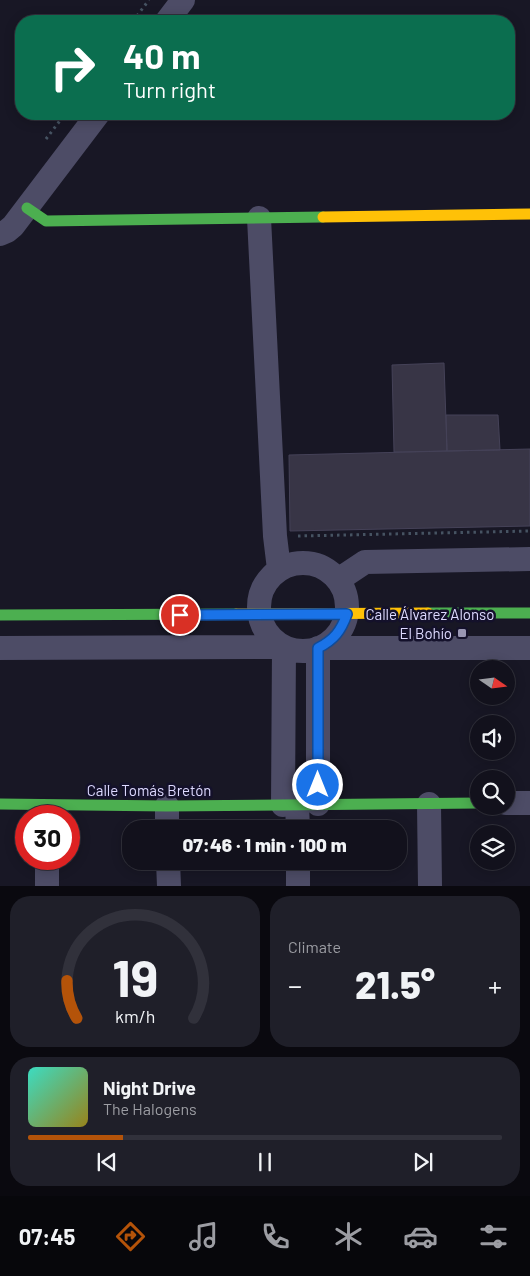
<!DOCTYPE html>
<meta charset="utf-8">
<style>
body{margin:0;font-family:Barlow,sans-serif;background:#1f1f29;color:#f1f3f6;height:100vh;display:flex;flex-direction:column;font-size:19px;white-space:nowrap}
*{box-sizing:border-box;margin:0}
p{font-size:16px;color:#9c9da3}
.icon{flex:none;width:28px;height:28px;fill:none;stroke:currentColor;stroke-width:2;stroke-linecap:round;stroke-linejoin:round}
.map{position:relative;height:886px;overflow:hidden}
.sheet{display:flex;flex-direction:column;gap:10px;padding:10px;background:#0a090f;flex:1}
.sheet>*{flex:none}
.guide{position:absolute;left:15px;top:15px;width:500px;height:105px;border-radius:20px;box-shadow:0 2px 12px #0003,0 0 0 1px #31313b;background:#0b6e4f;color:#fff;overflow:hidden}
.needle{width:32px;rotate:104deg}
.buttons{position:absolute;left:470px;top:660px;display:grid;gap:10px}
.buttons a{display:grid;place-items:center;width:45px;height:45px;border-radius:50%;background:#12111c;box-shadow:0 2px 12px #0003,0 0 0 1px #31313b;font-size:25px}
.speed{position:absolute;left:15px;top:805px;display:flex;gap:10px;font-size:25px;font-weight:700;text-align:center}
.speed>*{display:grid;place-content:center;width:65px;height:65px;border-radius:50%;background:#12111c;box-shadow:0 2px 12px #0003,0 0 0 1px #31313b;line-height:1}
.speed .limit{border:8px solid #d22;background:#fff;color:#111}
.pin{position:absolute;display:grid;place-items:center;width:42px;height:42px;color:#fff;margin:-21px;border:2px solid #fff;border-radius:50%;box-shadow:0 1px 5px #0007}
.me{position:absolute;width:55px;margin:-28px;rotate:0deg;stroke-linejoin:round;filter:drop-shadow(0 0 4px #0008)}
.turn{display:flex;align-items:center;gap:18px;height:105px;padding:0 25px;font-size:22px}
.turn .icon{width:65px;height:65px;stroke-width:2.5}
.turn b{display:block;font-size:35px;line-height:42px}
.big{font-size:38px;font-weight:800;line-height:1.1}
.sheet .tile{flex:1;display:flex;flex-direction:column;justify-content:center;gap:8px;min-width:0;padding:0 18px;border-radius:20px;background:#1f1f29}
.sheet .dial{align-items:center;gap:0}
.dial svg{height:130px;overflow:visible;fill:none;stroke:#31313b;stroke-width:7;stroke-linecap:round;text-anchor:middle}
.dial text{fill:#f1f3f6;stroke:none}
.song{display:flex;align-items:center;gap:15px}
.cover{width:60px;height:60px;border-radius:8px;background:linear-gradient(135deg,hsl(170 70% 55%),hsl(50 70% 35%))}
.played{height:5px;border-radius:2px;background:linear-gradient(90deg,#b45309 20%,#31313b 20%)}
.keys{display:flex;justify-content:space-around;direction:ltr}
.heat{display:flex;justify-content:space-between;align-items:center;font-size:28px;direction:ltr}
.sheet .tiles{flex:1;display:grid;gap:10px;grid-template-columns:1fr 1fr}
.tile:last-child{grid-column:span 2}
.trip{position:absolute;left:122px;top:820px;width:285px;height:50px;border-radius:20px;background:#12111c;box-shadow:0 2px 12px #0003,0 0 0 1px #31313b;font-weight:800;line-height:50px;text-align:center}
.tab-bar{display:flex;height:80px;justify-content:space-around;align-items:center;background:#07070b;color:#9c9da3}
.tab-bar .icon{width:35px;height:35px}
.tab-bar .selected{color:#b45309}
.tab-bar b{font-size:22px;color:#f1f3f6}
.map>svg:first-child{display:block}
.building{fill:#383546;stroke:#454258}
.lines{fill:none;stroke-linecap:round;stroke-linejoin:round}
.path{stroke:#465362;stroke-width:3;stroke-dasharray:2.5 4;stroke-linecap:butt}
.street{stroke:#4d4c66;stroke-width:24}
.fast{stroke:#4caf50;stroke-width:11}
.slow{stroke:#ffc107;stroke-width:11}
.route-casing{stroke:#114b97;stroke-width:12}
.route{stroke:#1a73e8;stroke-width:9}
.poi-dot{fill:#9996b3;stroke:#14112b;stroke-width:2}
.labels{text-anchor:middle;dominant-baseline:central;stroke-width:5;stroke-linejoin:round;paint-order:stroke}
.street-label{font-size:15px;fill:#dedaff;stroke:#14112b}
.poi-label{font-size:15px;fill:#dedaff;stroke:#14112b;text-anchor:end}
</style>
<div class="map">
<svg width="530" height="886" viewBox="0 0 530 886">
<rect width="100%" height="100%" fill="#181725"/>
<!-- building -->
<path class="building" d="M 444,363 L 447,451 L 394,452 L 392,365 Z
M 446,415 L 498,415 L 500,450 L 447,451 Z
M 530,449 L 530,526 L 290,531 L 289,455 Z"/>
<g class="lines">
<!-- path -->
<path class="path" d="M 133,21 L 149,0
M 46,139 L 65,114
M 298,536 L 530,531"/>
<!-- street -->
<path class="street" d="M 167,21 L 183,0
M 259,218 L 275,536 L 279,569
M 0,234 L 7,231 L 13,226 L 98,114
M259 607a44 44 0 1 1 88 0a44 44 0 1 1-88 0Z
M 338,580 L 365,562 L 530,559
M 0,648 L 284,647 L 283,805
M 506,803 L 530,803
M 318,804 L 318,648 L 530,648
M 429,804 L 430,886
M 297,805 L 298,829
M 167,806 L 167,829
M 47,859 L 47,886
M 168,861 L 169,886
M 298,861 L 298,886"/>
<!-- fast -->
<path class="fast" d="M 27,208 L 46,221 L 323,217
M 428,613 L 530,613
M 0,615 L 236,614
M 0,804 L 167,806 L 479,803"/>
<!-- slow -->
<path class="slow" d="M 323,217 L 530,214
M 236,614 L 428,613"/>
</g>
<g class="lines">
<defs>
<path id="route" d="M 180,615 L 347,614 C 341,631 334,640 318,648 L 318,785"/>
</defs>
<!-- route casing -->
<use href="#route" class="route-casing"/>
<!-- route -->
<use href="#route" class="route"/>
</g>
<!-- markers -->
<rect class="poi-dot" x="457" y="628" width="10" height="10" rx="2.5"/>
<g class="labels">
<!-- street labels -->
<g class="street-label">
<text x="430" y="614">Calle Álvarez Alonso</text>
<text x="149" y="790">Calle Tomás Bretón</text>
</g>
<!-- poi labels -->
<g class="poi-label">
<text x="452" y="633">El Bohío</text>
</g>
</g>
</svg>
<div class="buttons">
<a><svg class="needle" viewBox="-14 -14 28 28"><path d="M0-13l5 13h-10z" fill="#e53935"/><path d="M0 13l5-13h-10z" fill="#9c9da3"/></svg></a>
<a><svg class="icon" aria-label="sound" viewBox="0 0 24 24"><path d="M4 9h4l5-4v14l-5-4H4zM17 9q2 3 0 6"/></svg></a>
<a><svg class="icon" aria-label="search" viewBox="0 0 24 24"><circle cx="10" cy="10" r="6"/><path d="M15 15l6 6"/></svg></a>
<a><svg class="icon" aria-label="layers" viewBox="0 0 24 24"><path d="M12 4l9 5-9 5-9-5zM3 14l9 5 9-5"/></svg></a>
</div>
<div class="speed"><div class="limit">30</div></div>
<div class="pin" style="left:180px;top:615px;background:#d93025"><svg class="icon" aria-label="arrive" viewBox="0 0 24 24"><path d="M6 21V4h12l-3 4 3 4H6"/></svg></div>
<svg class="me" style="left:318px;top:785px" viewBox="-20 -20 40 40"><circle r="17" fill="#1a73e8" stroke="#fff" stroke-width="3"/><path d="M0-11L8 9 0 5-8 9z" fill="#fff"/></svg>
<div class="trip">07:46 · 1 min · 100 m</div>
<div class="guide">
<div class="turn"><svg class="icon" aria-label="right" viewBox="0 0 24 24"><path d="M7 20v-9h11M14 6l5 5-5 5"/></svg><div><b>40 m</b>Turn right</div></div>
</div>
</div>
<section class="sheet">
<div class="tiles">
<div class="tile dial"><svg viewBox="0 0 100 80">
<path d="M14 69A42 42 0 1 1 86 69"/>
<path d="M14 69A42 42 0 0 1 8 46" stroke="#b45309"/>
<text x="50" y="56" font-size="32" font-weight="700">19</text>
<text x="50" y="72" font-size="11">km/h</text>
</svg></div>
<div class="tile"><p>Climate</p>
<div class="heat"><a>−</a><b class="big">21.5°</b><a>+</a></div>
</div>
<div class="tile">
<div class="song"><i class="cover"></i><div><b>Night Drive</b><p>The Halogens</p></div></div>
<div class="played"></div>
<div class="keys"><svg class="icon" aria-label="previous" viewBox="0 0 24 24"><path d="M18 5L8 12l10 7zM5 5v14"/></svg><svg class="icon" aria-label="pause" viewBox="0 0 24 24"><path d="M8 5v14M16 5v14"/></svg><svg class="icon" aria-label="next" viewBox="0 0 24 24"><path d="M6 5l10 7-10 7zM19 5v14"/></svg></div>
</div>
</div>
</section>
<nav class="tab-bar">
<b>07:45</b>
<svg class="icon selected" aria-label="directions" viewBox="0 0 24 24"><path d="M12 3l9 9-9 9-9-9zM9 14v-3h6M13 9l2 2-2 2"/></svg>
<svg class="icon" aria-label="music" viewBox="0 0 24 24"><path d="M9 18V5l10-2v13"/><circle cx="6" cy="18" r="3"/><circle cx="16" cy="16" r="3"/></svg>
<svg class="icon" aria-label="phone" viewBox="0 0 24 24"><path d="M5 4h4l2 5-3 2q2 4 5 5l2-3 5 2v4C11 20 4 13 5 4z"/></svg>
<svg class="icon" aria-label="climate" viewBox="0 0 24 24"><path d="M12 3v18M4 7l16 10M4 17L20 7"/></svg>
<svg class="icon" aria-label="car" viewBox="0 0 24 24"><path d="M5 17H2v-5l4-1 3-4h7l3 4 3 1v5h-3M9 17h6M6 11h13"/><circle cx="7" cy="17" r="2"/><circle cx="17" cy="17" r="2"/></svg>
<svg class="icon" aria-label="filters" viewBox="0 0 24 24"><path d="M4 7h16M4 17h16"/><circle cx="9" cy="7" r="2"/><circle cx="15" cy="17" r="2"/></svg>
</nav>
